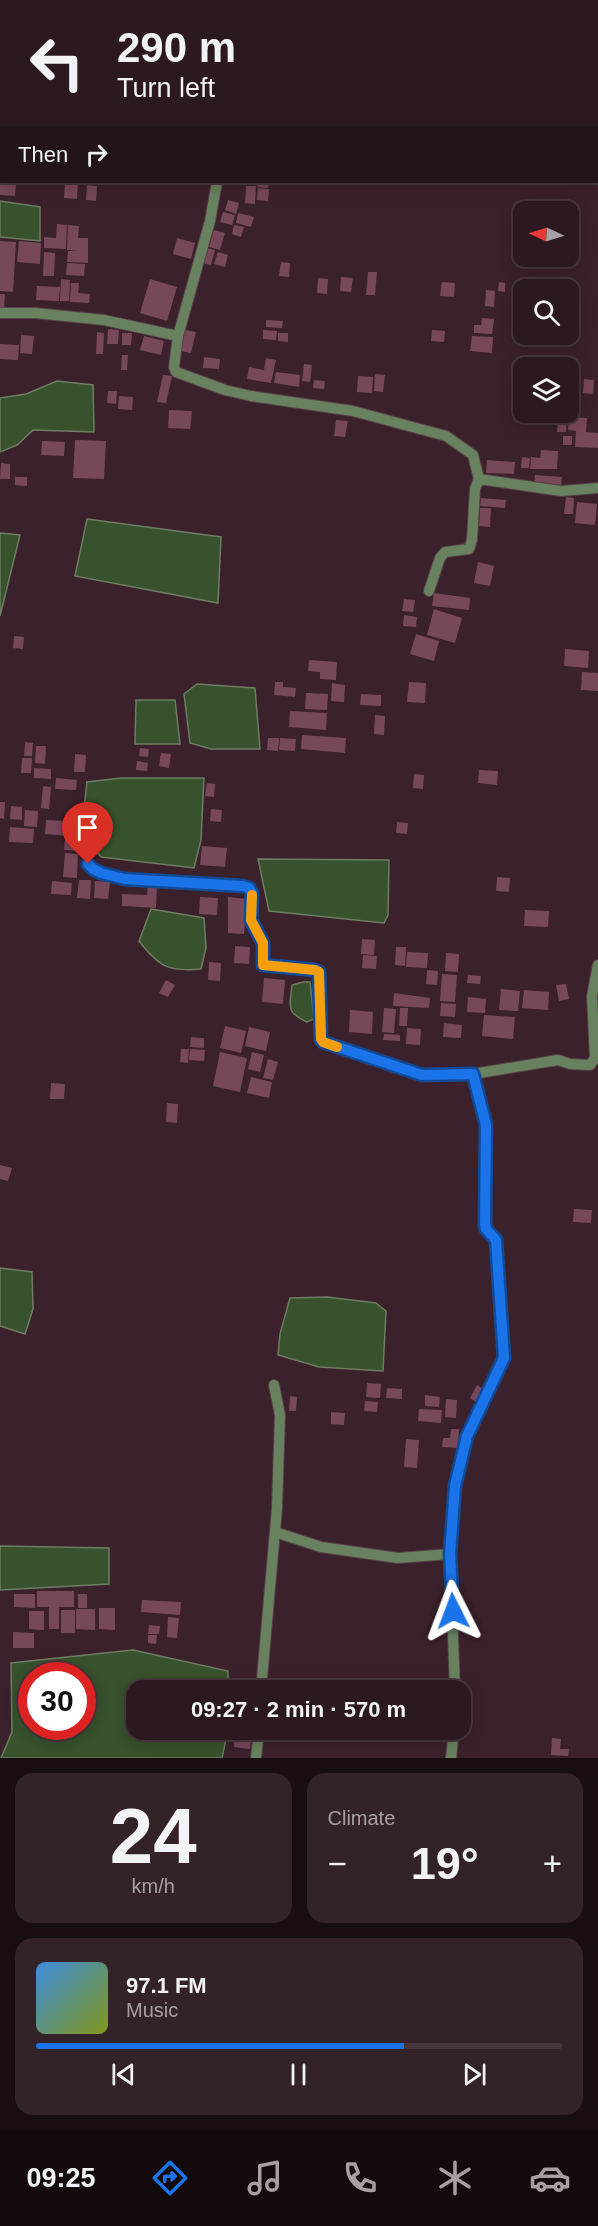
<!DOCTYPE html>
<meta charset="utf-8">
<style>
body{margin:0;font-family:Arial,sans-serif;background:#342229;color:#f1f3f6;height:100vh;display:flex;flex-direction:column;font-size:22px;white-space:nowrap}
*{box-sizing:border-box;margin:0}
p{font-size:20px;color:#a6a0a5}
.icon{flex:none;width:33px;height:33px;fill:none;stroke:currentColor;stroke-width:2;stroke-linecap:round;stroke-linejoin:round}
.map{position:relative;height:1758px;overflow:hidden}
.panel{display:flex;flex-direction:column;gap:15px;padding:15px;background:#180e12;flex:1}
.panel>*{flex:none}
.guide{position:absolute;left:0px;top:0px;width:598px;height:183px;box-shadow:0 3px 15px #0003,0 0 0 2px #48383e;background:#2c1920;color:#f1f3f6;overflow:hidden}
.needle{width:39px;rotate:274deg}
.buttons{position:absolute;left:513px;top:201px;display:grid;gap:12px}
.buttons a{display:grid;place-items:center;width:66px;height:66px;border-radius:12px;background:#2c1920;box-shadow:0 3px 15px #0003,0 0 0 2px #48383e;font-size:30px}
.speed{position:absolute;left:18px;top:1662px;display:flex;gap:12px;font-size:30px;font-weight:700;text-align:center}
.speed>*{display:grid;place-content:center;width:78px;height:78px;border-radius:50%;background:#2c1920;box-shadow:0 3px 15px #0003,0 0 0 2px #48383e;line-height:1}
.speed .limit{border:9px solid #d22;background:#fff;color:#111}
.pin{position:absolute;display:grid;place-items:center;width:51px;height:51px;color:#fff;margin:-62px -26px;border-radius:50% 50% 50% 0;rotate:-45deg;box-shadow:0 0 6px #0007}
.pin .icon{rotate:45deg}
.me{position:absolute;width:66px;margin:-33px;rotate:357deg;stroke-linejoin:round;filter:drop-shadow(0 0 4px #0008)}
.turn{display:flex;align-items:center;gap:21px;height:126px;padding:0 18px;font-size:27px}
.turn .icon{width:78px;height:78px;stroke-width:2.5}
.turn b{display:block;font-size:42px;line-height:51px}
.then{display:flex;align-items:center;height:57px;padding:0 18px;background:#0003;gap:12px;font-size:22px}
.big{font-size:45px;font-weight:700;line-height:1.1}
.panel .widget{flex:1;display:flex;flex-direction:column;justify-content:center;gap:9px;min-width:0;padding:0 21px;border-radius:18px;background:#342229}
.panel .dial{align-items:center;gap:0}
.dial b{font-size:78px;line-height:1}
.song{display:flex;align-items:center;gap:18px}
.cover{width:72px;height:72px;border-radius:9px;background:linear-gradient(135deg,hsl(210 70% 55%),hsl(70 70% 35%))}
.played{height:6px;border-radius:3px;background:linear-gradient(90deg,#1a73e8 70%,#48383e 70%)}
.keys{display:flex;justify-content:space-around;direction:ltr}
.heat{display:flex;justify-content:space-between;align-items:center;font-size:33px;direction:ltr}
.panel .tiles{flex:1;display:grid;gap:15px;grid-template-columns:1fr 1fr}
.widget:last-child{grid-column:span 2}
.trip{position:absolute;left:126px;top:1680px;width:345px;height:60px;border-radius:18px;background:#2c1920;box-shadow:0 3px 15px #0003,0 0 0 2px #48383e;font-weight:700;line-height:60px;text-align:center}
.menu{display:flex;height:96px;justify-content:space-around;align-items:center;background:#120a0d;color:#a6a0a5}
.menu .icon{width:42px;height:42px}
.menu .on{color:#1a73e8}
.menu b{font-size:27px;color:#f1f3f6}
.map>svg:first-child{display:block}
.water{fill:#37522c;stroke:#6e7c63;stroke-width:1.5;fill-rule:evenodd}
.building{fill:#77485a}
.lines{fill:none;stroke-linecap:round;stroke-linejoin:round}
.street-casing{stroke:#583f48;stroke-width:12}
.street{stroke:#68815f;stroke-width:10}
.route-casing{stroke:#114b97;stroke-width:15}
.route{stroke:#1a73e8;stroke-width:10}
.slow{stroke:#f59e0b;stroke-width:10}
</style>
<div class="map">
<svg width="598" height="1758" viewBox="0 0 598 1758">
<rect width="100%" height="100%" fill="#3b212b"/>
<!-- water -->
<path class="water" d="M 0,201 L 40,207 L 40,241 L 0,237 Z
M 57,381 L 93,385 L 94,432 L 33,430 L 17,445 L 0,452 L 0,398 L 26,394 Z
M 87,519 L 221,537 L 218,603 L 75,576 Z
M 0,533 L 20,535 L 0,616 Z
M 197,684 L 255,688 L 260,749 L 211,749 L 190,743 L 184,694 Z
M 136,700 L 175,700 L 180,744 L 135,744 Z
M 121,778 L 204,778 L 201,840 L 194,868 L 101,857 L 86,838 L 83,817 L 87,782 Z
M 258,859 L 389,860 L 388,915 L 384,923 L 269,911 Z
M 151,909 L 204,918 L 206,948 L 201,969 C 169,972 159,967 139,941 Z
M 303,982 L 310,982 L 314,1019 L 307,1022 C 285,1012 290,1006 292,985 Z
M 0,1268 L 32,1272 L 33,1309 L 25,1334 L 0,1326 Z
M 327,1297 L 376,1303 L 386,1311 L 383,1371 L 319,1367 L 278,1355 L 280,1334 L 290,1298 Z
M 0,1546 L 109,1548 L 109,1584 L 0,1590 Z
M 133,1650 L 228,1671 L 228,1690 L 136,1690 L 136,1730 L 228,1730 L 222,1758 L 1,1758 L 12,1732 L 11,1663 ZM 32,1676 L 82,1676 L 82,1726 L 32,1726 Z"/>
<!-- building -->
<path class="building" d="M 0,182 L 16,182 L 15,196 L 0,195 Z
M 65,182 L 78,182 L 77,199 L 64,198 Z
M 258,182 L 269,182 L 268,188 L 257,187 Z
M 87,185 L 97,186 L 96,201 L 86,200 Z
M 246,186 L 256,186 L 255,204 L 245,203 Z
M 258,188 L 269,189 L 268,201 L 257,200 Z
M 228,200 L 239,203 L 236,214 L 225,210 Z
M 223,212 L 235,215 L 232,225 L 220,222 Z
M 238,213 L 254,217 L 251,227 L 236,223 Z
M 57,224 L 67,225 L 66,249 L 44,248 L 44,237 L 56,238 Z
M 68,225 L 79,226 L 78,238 L 88,238 L 88,263 L 67,262 L 68,251 L 78,250 L 67,250 Z
M 234,225 L 244,227 L 241,237 L 232,234 Z
M 214,230 L 225,233 L 220,250 L 209,247 Z
M 177,238 L 195,243 L 191,259 L 173,254 Z
M 0,241 L 16,242 L 13,292 L 0,291 Z
M 19,241 L 41,243 L 40,264 L 17,262 Z
M 206,248 L 215,250 L 211,265 L 202,263 Z
M 44,252 L 55,253 L 54,276 L 43,276 Z
M 218,252 L 228,255 L 225,267 L 214,264 Z
M 281,262 L 290,263 L 289,277 L 279,276 Z
M 67,263 L 85,264 L 84,276 L 66,275 Z
M 368,272 L 377,272 L 375,295 L 366,295 Z
M 341,277 L 353,278 L 351,292 L 340,291 Z
M 318,278 L 328,279 L 327,294 L 317,293 Z
M 61,279 L 70,280 L 69,301 L 60,301 Z
M 150,279 L 177,287 L 167,321 L 140,313 Z
M 442,282 L 455,283 L 454,297 L 440,296 Z
M 499,282 L 505,283 L 505,292 L 498,291 Z
M 71,283 L 79,283 L 78,293 L 90,294 L 89,303 L 70,302 Z
M 37,286 L 60,287 L 59,301 L 36,300 Z
M 569,287 L 579,287 L 578,297 L 568,297 Z
M 486,290 L 495,291 L 494,307 L 485,306 Z
M 0,294 L 5,294 L 4,308 L 0,308 Z
M 482,318 L 494,319 L 492,334 L 474,333 L 474,325 L 481,325 Z
M 266,320 L 283,321 L 282,328 L 266,327 Z
M 108,329 L 119,330 L 118,344 L 107,344 Z
M 185,330 L 196,332 L 191,353 L 181,351 Z
M 263,330 L 277,331 L 276,340 L 263,339 Z
M 432,330 L 445,331 L 444,342 L 431,341 Z
M 97,332 L 104,333 L 103,354 L 96,354 Z
M 122,333 L 132,333 L 131,345 L 122,345 Z
M 278,333 L 288,333 L 288,342 L 278,341 Z
M 21,335 L 34,336 L 32,354 L 20,353 Z
M 144,336 L 164,341 L 161,355 L 140,350 Z
M 472,336 L 493,337 L 492,353 L 470,351 Z
M 0,344 L 19,345 L 18,360 L 0,359 Z
M 122,355 L 128,355 L 127,370 L 121,370 Z
M 204,357 L 220,359 L 219,369 L 203,368 Z
M 266,358 L 276,360 L 271,383 L 247,379 L 249,367 L 264,370 Z
M 304,364 L 312,365 L 310,382 L 302,381 Z
M 276,372 L 300,375 L 299,387 L 274,383 Z
M 568,372 L 575,372 L 574,391 L 568,390 Z
M 375,374 L 385,375 L 383,392 L 374,391 Z
M 163,375 L 172,376 L 166,403 L 157,402 Z
M 358,376 L 373,377 L 372,393 L 357,392 Z
M 584,379 L 594,380 L 593,394 L 583,393 Z
M 314,380 L 325,381 L 324,389 L 313,388 Z
M 108,391 L 117,391 L 116,404 L 107,403 Z
M 119,396 L 133,397 L 132,410 L 118,409 Z
M 169,410 L 192,411 L 190,429 L 168,428 Z
M 569,417 L 587,418 L 586,432 L 598,433 L 598,448 L 575,447 L 576,431 L 568,430 Z
M 558,418 L 567,419 L 566,432 L 557,432 Z
M 336,420 L 348,421 L 345,437 L 334,436 Z
M 563,436 L 572,436 L 572,445 L 563,445 Z
M 75,440 L 106,441 L 104,479 L 73,478 Z
M 42,441 L 65,442 L 64,456 L 41,455 Z
M 541,450 L 558,451 L 557,469 L 530,469 L 531,457 L 540,458 Z
M 522,457 L 530,458 L 529,468 L 521,468 Z
M 487,460 L 515,462 L 514,474 L 486,473 Z
M 1,463 L 10,464 L 10,479 L 0,479 Z
M 535,475 L 562,477 L 561,488 L 534,486 Z
M 15,477 L 27,477 L 27,486 L 15,485 Z
M 566,497 L 574,498 L 573,514 L 564,514 Z
M 481,498 L 506,500 L 505,508 L 480,506 Z
M 577,502 L 597,504 L 595,525 L 575,523 Z
M 480,508 L 491,508 L 490,527 L 479,526 Z
M 478,562 L 494,566 L 490,586 L 474,583 Z
M 434,593 L 470,598 L 469,610 L 432,606 Z
M 404,599 L 415,600 L 413,612 L 402,611 Z
M 434,609 L 462,618 L 455,643 L 427,635 Z
M 404,615 L 417,617 L 416,627 L 403,626 Z
M 416,634 L 439,641 L 434,661 L 410,654 Z
M 14,636 L 24,637 L 23,649 L 13,648 Z
M 565,649 L 589,651 L 588,668 L 564,666 Z
M 309,660 L 337,662 L 336,680 L 320,679 L 320,672 L 308,671 Z
M 582,672 L 598,673 L 598,691 L 581,690 Z
M 275,682 L 283,682 L 283,687 L 296,688 L 295,697 L 274,695 Z
M 409,682 L 426,683 L 425,703 L 407,702 Z
M 332,683 L 345,685 L 344,702 L 331,701 Z
M 306,693 L 328,694 L 327,710 L 305,709 Z
M 361,694 L 381,695 L 381,706 L 360,705 Z
M 290,711 L 327,713 L 326,730 L 289,727 Z
M 375,715 L 385,716 L 384,735 L 374,734 Z
M 302,735 L 346,738 L 345,753 L 301,749 Z
M 268,738 L 279,738 L 278,751 L 267,750 Z
M 280,738 L 296,739 L 295,751 L 279,750 Z
M 25,742 L 33,743 L 32,756 L 24,756 Z
M 36,746 L 46,746 L 45,764 L 35,763 Z
M 140,748 L 149,749 L 148,757 L 139,756 Z
M 161,753 L 171,754 L 169,768 L 159,766 Z
M 75,754 L 86,755 L 85,772 L 74,772 Z
M 22,758 L 32,758 L 31,773 L 21,773 Z
M 137,761 L 148,763 L 147,771 L 136,770 Z
M 34,768 L 51,769 L 51,779 L 34,778 Z
M 479,770 L 498,771 L 497,785 L 478,783 Z
M 414,774 L 424,775 L 423,789 L 413,788 Z
M 56,778 L 77,780 L 76,790 L 55,789 Z
M 207,783 L 215,784 L 214,797 L 205,796 Z
M 43,786 L 51,787 L 49,809 L 41,808 Z
M 0,802 L 5,802 L 4,819 L 0,818 Z
M 11,806 L 22,807 L 22,820 L 10,819 Z
M 211,809 L 222,810 L 221,822 L 210,821 Z
M 25,810 L 38,811 L 37,827 L 24,826 Z
M 70,818 L 80,819 L 79,837 L 45,834 L 46,820 L 69,821 Z
M 397,822 L 408,823 L 407,834 L 396,833 Z
M 10,827 L 34,829 L 33,843 L 9,842 Z
M 65,838 L 84,840 L 83,851 L 64,850 Z
M 202,846 L 227,848 L 225,867 L 200,865 Z
M 65,853 L 78,854 L 77,878 L 63,877 Z
M 497,877 L 510,878 L 509,892 L 496,891 Z
M 79,880 L 91,880 L 90,899 L 77,898 Z
M 52,881 L 72,883 L 71,895 L 51,894 Z
M 95,881 L 110,882 L 108,899 L 94,898 Z
M 148,885 L 157,885 L 156,908 L 122,906 L 122,894 L 147,895 Z
M 200,897 L 218,898 L 217,915 L 199,914 Z
M 228,897 L 247,899 L 244,934 L 228,933 Z
M 525,910 L 549,911 L 548,927 L 524,926 Z
M 362,939 L 375,940 L 374,955 L 361,954 Z
M 235,946 L 250,947 L 249,964 L 234,963 Z
M 396,947 L 406,947 L 405,966 L 395,965 Z
M 407,952 L 428,953 L 427,968 L 406,967 Z
M 446,953 L 459,954 L 458,972 L 445,971 Z
M 363,955 L 377,956 L 376,969 L 362,968 Z
M 209,962 L 221,963 L 220,981 L 208,980 Z
M 427,970 L 438,971 L 437,985 L 426,984 Z
M 442,974 L 457,975 L 455,1002 L 440,1001 Z
M 468,975 L 481,976 L 480,984 L 467,983 Z
M 264,978 L 285,980 L 283,1004 L 262,1002 Z
M 166,980 L 175,985 L 168,997 L 159,993 Z
M 566,984 L 569,999 L 559,1001 L 556,985 Z
M 501,989 L 520,991 L 518,1011 L 499,1010 Z
M 524,990 L 549,992 L 548,1010 L 522,1008 Z
M 394,993 L 430,998 L 429,1008 L 393,1006 Z
M 468,997 L 486,999 L 485,1013 L 467,1012 Z
M 441,1003 L 456,1004 L 455,1017 L 440,1016 Z
M 384,1008 L 396,1009 L 394,1033 L 382,1032 Z
M 400,1008 L 408,1008 L 407,1026 L 399,1026 Z
M 350,1010 L 373,1012 L 372,1034 L 349,1032 Z
M 484,1015 L 515,1017 L 513,1039 L 482,1036 Z
M 444,1023 L 462,1025 L 461,1038 L 443,1037 Z
M 225,1026 L 246,1031 L 241,1053 L 220,1048 Z
M 249,1027 L 270,1032 L 266,1051 L 245,1046 Z
M 407,1028 L 421,1029 L 420,1045 L 406,1044 Z
M 384,1034 L 400,1035 L 400,1041 L 383,1040 Z
M 191,1037 L 204,1038 L 204,1048 L 190,1047 Z
M 181,1049 L 189,1049 L 188,1063 L 180,1062 Z
M 190,1049 L 205,1050 L 204,1061 L 189,1060 Z
M 220,1052 L 247,1058 L 240,1092 L 213,1086 Z
M 252,1052 L 264,1055 L 260,1072 L 248,1069 Z
M 268,1059 L 278,1062 L 273,1080 L 263,1078 Z
M 251,1077 L 272,1082 L 269,1098 L 247,1093 Z
M 51,1083 L 65,1084 L 64,1099 L 50,1099 Z
M 167,1103 L 178,1104 L 177,1123 L 166,1122 Z
M 0,1165 L 12,1168 L 8,1181 L 0,1179 Z
M 574,1209 L 592,1210 L 591,1223 L 573,1222 Z
M 367,1383 L 381,1384 L 380,1398 L 366,1397 Z
M 477,1385 L 483,1389 L 476,1402 L 470,1398 Z
M 387,1388 L 402,1389 L 402,1399 L 386,1398 Z
M 425,1395 L 440,1397 L 439,1407 L 425,1406 Z
M 290,1396 L 297,1397 L 296,1411 L 289,1411 Z
M 446,1399 L 457,1400 L 456,1418 L 445,1417 Z
M 365,1401 L 378,1402 L 377,1412 L 364,1411 Z
M 419,1409 L 442,1410 L 441,1423 L 418,1421 Z
M 331,1412 L 345,1413 L 344,1425 L 331,1424 Z
M 451,1429 L 459,1429 L 458,1448 L 442,1447 L 443,1438 L 450,1438 Z
M 406,1439 L 419,1440 L 417,1468 L 404,1467 Z
M 37,1591 L 74,1591 L 74,1607 L 59,1607 L 59,1629 L 49,1629 L 49,1607 L 37,1607 Z
M 14,1594 L 35,1594 L 35,1608 L 14,1607 Z
M 78,1594 L 87,1594 L 87,1608 L 78,1608 Z
M 142,1600 L 181,1602 L 180,1615 L 141,1612 Z
M 99,1608 L 115,1608 L 115,1630 L 99,1629 Z
M 76,1609 L 95,1609 L 95,1630 L 76,1629 Z
M 61,1610 L 75,1610 L 75,1633 L 61,1633 Z
M 29,1611 L 44,1611 L 44,1630 L 29,1629 Z
M 168,1617 L 179,1618 L 177,1638 L 167,1637 Z
M 149,1625 L 160,1626 L 159,1634 L 148,1634 Z
M 13,1632 L 34,1633 L 34,1648 L 13,1648 Z
M 148,1635 L 157,1635 L 156,1644 L 148,1643 Z
M 235,1730 L 252,1730 L 250,1749 L 234,1747 Z
M 552,1738 L 561,1739 L 560,1749 L 569,1749 L 568,1756 L 551,1755 Z"/>
<g class="lines">
<defs>
<path id="street" d="M 581,0 L 583,2
M 597,15 L 598,16
M 0,313 L 35,313 L 104,320 L 178,336 L 174,367 L 176,372 L 225,390 L 251,396 L 353,411 L 446,436 L 473,455 L 479,479 L 475,489 L 472,540 L 469,549 L 445,552 L 440,558 L 429,591
M 178,336 L 210,221 L 217,182
M 479,479 L 561,491 L 598,488
M 88,864 C 107,885 211,884 243,886 L 249,888 L 252,893 L 251,920 L 263,943 L 263,965 L 315,970 L 319,972 L 321,977 L 321,1039 L 323,1042 L 422,1075 L 473,1074
M 275,1532 L 321,1547 L 398,1558 L 450,1554
M 261,1690 L 277,1508 L 280,1415 L 274,1385
M 455,1690 L 450,1554 L 455,1486 L 467,1436 L 504,1358 L 496,1240 L 486,1229 L 485,1224 L 486,1125 L 473,1074 L 558,1060 L 570,1064 L 590,1065 L 595,1058 L 592,996 L 598,965
M 256,1758 L 259,1730
M 451,1758 L 454,1730"/>
</defs>
<!-- street casing -->
<use href="#street" class="street-casing"/>
<!-- street -->
<use href="#street" class="street"/>
</g>
<g class="lines">
<defs>
<path id="route" d="M 88,864 L 93,869 L 101,873 L 125,879 L 243,886 L 249,888 L 252,893 L 251,920 L 263,943 L 263,965 L 315,970 L 319,972 L 321,1039 L 323,1042 L 422,1075 L 473,1074 L 486,1125 L 485,1224 L 486,1229 L 496,1240 L 504,1358 L 467,1436 L 455,1486 L 450,1554 L 453,1611"/>
</defs>
<!-- route casing -->
<use href="#route" class="route-casing"/>
<!-- route -->
<use href="#route" class="route"/>
<!-- slow -->
<path class="slow" d="M 252,895 L 251,920 L 263,943 L 263,965 L 315,970 L 319,972 L 321,1039 L 323,1042 L 337,1047"/>
</g>
</svg>
<div class="buttons">
<a><svg class="needle" viewBox="-14 -14 28 28"><path d="M0-13l5 13h-10z" fill="#e53935"/><path d="M0 13l5-13h-10z" fill="#a6a0a5"/></svg></a>
<a><svg class="icon" aria-label="search" viewBox="0 0 24 24"><circle cx="10" cy="10" r="6"/><path d="M15 15l6 6"/></svg></a>
<a><svg class="icon" aria-label="layers" viewBox="0 0 24 24"><path d="M12 4l9 5-9 5-9-5zM3 14l9 5 9-5"/></svg></a>
</div>
<div class="speed"><div class="limit">30</div></div>
<div class="pin" style="left:88px;top:864px;background:#d93025"><svg class="icon" aria-label="arrive" viewBox="0 0 24 24"><path d="M6 21V4h12l-3 4 3 4H6"/></svg></div>
<svg class="me" style="left:453px;top:1611px" viewBox="-20 -20 40 40"><path d="M0-17L14 15 0 8-14 15z" fill="#1a73e8" stroke="#fff" stroke-width="4"/></svg>
<div class="trip">09:27 · 2 min · 570 m</div>
<div class="guide">
<div class="turn"><svg class="icon" aria-label="left" viewBox="0 0 24 24"><path d="M17 20v-9H6M10 6l-5 5 5 5"/></svg><div><b>290 m</b>Turn left</div></div>
<div class="then">Then<svg class="icon" aria-label="right" viewBox="0 0 24 24"><path d="M7 20v-9h11M14 6l5 5-5 5"/></svg></div>
</div>
</div>
<section class="panel">
<div class="tiles">
<div class="widget dial"><b>24</b><p>km/h</p></div>
<div class="widget"><p>Climate</p>
<div class="heat"><a>−</a><b class="big">19°</b><a>+</a></div>
</div>
<div class="widget">
<div class="song"><i class="cover"></i><div><b>97.1 FM</b><p>Music</p></div></div>
<div class="played"></div>
<div class="keys"><svg class="icon" aria-label="previous" viewBox="0 0 24 24"><path d="M18 5L8 12l10 7zM5 5v14"/></svg><svg class="icon" aria-label="pause" viewBox="0 0 24 24"><path d="M8 5v14M16 5v14"/></svg><svg class="icon" aria-label="next" viewBox="0 0 24 24"><path d="M6 5l10 7-10 7zM19 5v14"/></svg></div>
</div>
</div>
</section>
<nav class="menu">
<b>09:25</b>
<svg class="icon on" aria-label="directions" viewBox="0 0 24 24"><path d="M12 3l9 9-9 9-9-9zM9 14v-3h6M13 9l2 2-2 2"/></svg>
<svg class="icon" aria-label="music" viewBox="0 0 24 24"><path d="M9 18V5l10-2v13"/><circle cx="6" cy="18" r="3"/><circle cx="16" cy="16" r="3"/></svg>
<svg class="icon" aria-label="phone" viewBox="0 0 24 24"><path d="M5 4h4l2 5-3 2q2 4 5 5l2-3 5 2v4C11 20 4 13 5 4z"/></svg>
<svg class="icon" aria-label="climate" viewBox="0 0 24 24"><path d="M12 3v18M4 7l16 10M4 17L20 7"/></svg>
<svg class="icon" aria-label="car" viewBox="0 0 24 24"><path d="M5 17H2v-5l4-1 3-4h7l3 4 3 1v5h-3M9 17h6M6 11h13"/><circle cx="7" cy="17" r="2"/><circle cx="17" cy="17" r="2"/></svg>
</nav>
